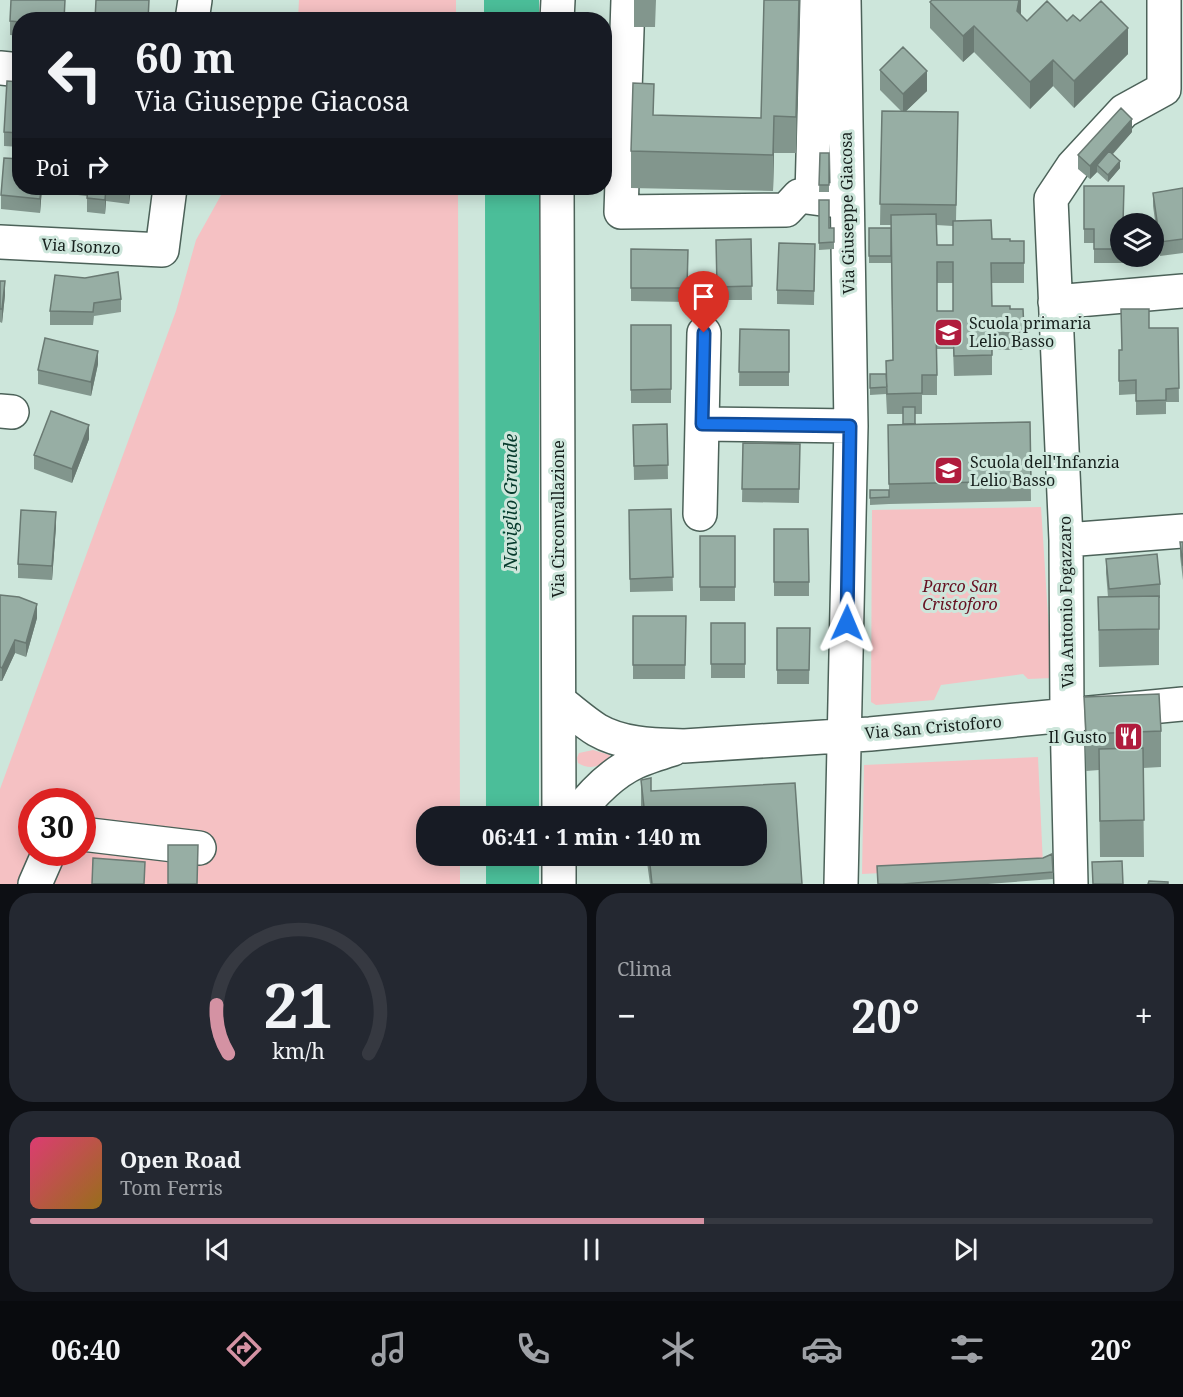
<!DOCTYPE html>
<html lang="it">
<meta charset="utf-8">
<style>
body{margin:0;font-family:"Noto Serif",serif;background:#242831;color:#f1f3f6;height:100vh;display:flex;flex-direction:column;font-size:22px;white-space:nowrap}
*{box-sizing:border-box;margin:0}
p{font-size:20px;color:#9ea1a6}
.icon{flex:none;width:33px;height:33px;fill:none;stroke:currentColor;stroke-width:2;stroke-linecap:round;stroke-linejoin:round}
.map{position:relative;height:884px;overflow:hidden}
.drawer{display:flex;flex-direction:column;gap:9px;padding:9px;background:#0d0f14;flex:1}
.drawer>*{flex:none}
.banner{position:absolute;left:12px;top:12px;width:600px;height:183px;border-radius:24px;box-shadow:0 3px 15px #0003;background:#171b24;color:#f1f3f6;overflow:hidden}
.fabs{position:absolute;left:1110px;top:213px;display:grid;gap:12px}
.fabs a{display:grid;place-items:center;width:54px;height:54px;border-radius:50%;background:#171b24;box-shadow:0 3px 15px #0003;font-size:30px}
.speed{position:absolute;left:18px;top:788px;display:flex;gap:12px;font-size:30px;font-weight:700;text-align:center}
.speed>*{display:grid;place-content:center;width:78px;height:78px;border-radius:50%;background:#171b24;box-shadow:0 3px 15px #0003;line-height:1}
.speed .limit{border:9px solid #d22;background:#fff;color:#111}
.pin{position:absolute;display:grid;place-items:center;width:51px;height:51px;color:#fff;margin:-62px -26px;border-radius:50% 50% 50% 0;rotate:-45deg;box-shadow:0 0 6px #0007}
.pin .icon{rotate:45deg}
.me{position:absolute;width:66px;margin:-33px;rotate:1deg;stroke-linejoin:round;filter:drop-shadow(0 0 4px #0008)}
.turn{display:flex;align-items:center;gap:21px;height:126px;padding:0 24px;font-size:27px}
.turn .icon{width:78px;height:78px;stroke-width:2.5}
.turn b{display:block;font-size:42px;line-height:51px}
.then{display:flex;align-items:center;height:57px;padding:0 24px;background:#0003;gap:12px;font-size:22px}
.big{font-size:45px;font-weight:700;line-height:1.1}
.drawer .card{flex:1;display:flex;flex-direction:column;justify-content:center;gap:9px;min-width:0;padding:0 21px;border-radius:24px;background:#242831}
.drawer .dial{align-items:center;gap:0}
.dial svg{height:156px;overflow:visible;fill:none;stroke:#363941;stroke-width:7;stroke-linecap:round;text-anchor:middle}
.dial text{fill:#f1f3f6;stroke:none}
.song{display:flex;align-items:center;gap:18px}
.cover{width:72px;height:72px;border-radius:9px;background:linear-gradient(135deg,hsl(340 70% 55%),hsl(40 70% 35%))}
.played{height:6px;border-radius:3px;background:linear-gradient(90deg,#d492a3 60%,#363941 60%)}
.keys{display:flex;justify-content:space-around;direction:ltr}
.heat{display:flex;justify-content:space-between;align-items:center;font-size:33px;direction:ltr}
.drawer .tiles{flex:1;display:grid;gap:9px;grid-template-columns:1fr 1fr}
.card:last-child{grid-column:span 2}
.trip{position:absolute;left:416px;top:806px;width:351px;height:60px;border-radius:24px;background:#171b24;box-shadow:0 3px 15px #0003;font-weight:700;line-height:60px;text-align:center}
.tabs{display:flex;height:96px;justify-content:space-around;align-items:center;background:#090b0e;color:#9ea1a6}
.tabs .icon{width:42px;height:42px}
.tabs .active{color:#d492a3}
.tabs b{font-size:27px;color:#f1f3f6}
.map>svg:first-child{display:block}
.green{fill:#f5c1c3;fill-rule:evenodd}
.water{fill:#4bbe99}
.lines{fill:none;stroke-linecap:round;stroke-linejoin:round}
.minor-casing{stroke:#4c6259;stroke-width:36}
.major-casing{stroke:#4c6259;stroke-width:36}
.minor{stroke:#fff;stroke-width:33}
.major{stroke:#fff;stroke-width:33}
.wall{fill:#82968d;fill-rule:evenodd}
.shaded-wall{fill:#6a7a73}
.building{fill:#97aea4;stroke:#6a7a73;stroke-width:1.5;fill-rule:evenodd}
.route-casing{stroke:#114b97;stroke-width:15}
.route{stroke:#1a73e8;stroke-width:10}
.labels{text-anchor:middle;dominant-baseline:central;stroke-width:6;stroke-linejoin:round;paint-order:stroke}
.street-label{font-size:16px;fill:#161f1c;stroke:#cde6db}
.poi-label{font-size:16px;fill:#161f1c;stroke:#cde6db;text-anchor:start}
.park-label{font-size:16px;font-style:italic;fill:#661021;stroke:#cde6db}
.water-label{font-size:18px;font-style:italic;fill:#063a2c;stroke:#cde6db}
</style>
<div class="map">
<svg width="1183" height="884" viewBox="0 0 1183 884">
<rect width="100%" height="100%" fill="#cde6db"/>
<!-- green -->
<path class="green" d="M 299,0 L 456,0 L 456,19 L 298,19 Z
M 225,188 L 458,188 L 460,816 L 426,816 L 426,855 L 460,855 L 460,884 L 0,884 L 0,789 L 176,311 L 196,240 ZM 32,801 L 82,801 L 82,852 L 32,852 Z
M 1041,507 L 1052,678 L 1028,679 L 1023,674 L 941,685 L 934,700 L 876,705 L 871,702 L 872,510 Z
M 593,750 L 610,755 L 609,759 C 600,767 589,770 578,763 L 577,758 L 579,753 Z
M 1038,757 L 1043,865 L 862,874 L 864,765 Z"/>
<!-- water -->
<path class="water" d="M 484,0 L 539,0 L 539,19 L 484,19 Z
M 485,188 L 539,188 L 539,816 L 486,816 Z
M 486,855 L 539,855 L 539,884 L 486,884 Z"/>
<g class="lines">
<defs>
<path id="minor" d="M 628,0 L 621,212 L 786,210 L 799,196 L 829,200 L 847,198
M 192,20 L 195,0
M 0,68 L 20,70
M 812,197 L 817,0
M 0,242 L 162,250 L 170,188
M 1055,302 L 1183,291
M 0,411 L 12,412
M 702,424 L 851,426
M 700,514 L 704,333
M 1066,540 L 1183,531
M 560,702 C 572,711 584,722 597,730 C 623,745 655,745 684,746 L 870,734 L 1183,704
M 575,816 C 591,795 612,773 636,762 C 647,757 660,753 673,749
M 82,834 L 199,848
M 35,884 L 49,852
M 841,884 L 851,426 L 844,0
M 1071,884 L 1067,714 L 1066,540 L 1051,199 L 1073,166 L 1124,111 L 1164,89 L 1164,0"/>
<path id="major" d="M 557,20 L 558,0
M 557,188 L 559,816
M 559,884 L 559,855"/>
</defs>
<!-- minor casing -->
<use href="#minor" class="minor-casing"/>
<!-- major casing -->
<use href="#major" class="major-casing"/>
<!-- minor -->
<use href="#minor" class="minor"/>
<!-- major -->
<use href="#major" class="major"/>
</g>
<!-- wall -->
<path class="wall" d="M 66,0 L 20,20 L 20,36 L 10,35 L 10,21 Z
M 634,0 L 656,0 L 655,27 L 634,27 Z
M 764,0 L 800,0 L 796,153 L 774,153 L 773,191 L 631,188 L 631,151 L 654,115 L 761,118 Z
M 1021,0 L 1021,16 L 1027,21 L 1080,21 L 1128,54 L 1074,108 L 1053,86 L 1030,109 L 974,52 L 963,62 L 930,28 L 930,2 Z
M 880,70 L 927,91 L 906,111 L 958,112 L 956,221 L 992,239 L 1010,241 L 1024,241 L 1024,283 L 991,283 L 992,306 L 1010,309 L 1023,309 L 1024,350 L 992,350 L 992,375 L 954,376 L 953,349 L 937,349 L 937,395 L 922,395 L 922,414 L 915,414 L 915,424 L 1030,422 L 1031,501 L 889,504 L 889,503 L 889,504 L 870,505 L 870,490 L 889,490 L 888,425 L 903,424 L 903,414 L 887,414 L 886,394 L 870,395 L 870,374 L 886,374 L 893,360 L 891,263 L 869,263 L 869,228 L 891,228 L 891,225 L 880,225 L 882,111 L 901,111 L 880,90 ZM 936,225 L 953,226 L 953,245 L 937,245 ZM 937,283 L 953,283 L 953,311 L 937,311 Z
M 20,82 L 20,147 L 4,146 L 4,132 Z
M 1132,132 L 1113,154 L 1120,168 L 1108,182 L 1097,172 L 1090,179 L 1078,169 L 1078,155 Z
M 820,153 L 829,153 L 829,192 L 819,192 Z
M 1084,186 L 1120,224 L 1120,256 L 1123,256 L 1123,263 L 1094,263 L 1094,243 L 1084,243 Z
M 20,188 L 42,188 L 40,213 L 1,209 L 1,195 Z
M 78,188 L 131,188 L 129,204 L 106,201 L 105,214 L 87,212 L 87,196 L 78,195 Z
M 1183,188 L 1183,253 L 1160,256 L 1153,206 L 1153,193 Z
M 819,200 L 829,228 L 834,228 L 834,249 L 819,250 Z
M 751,239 L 752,300 L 717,300 L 716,240 Z
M 815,244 L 814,305 L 777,304 L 777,290 Z
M 631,249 L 688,250 L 687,302 L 631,301 Z
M 85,278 L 121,299 L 121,312 L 94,316 L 93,325 L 50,325 L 50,311 Z
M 0,281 L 5,295 L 2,323 L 0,322 Z
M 631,325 L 671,325 L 671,403 L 631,403 Z
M 1149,328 L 1178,328 L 1179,402 L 1166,402 L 1166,414 L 1136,415 L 1136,394 L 1119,395 L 1119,350 L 1122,350 Z
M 740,329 L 789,330 L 789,386 L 739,386 Z
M 98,364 L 91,396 L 38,384 L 38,370 Z
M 667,424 L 668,479 L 634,480 L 633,425 Z
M 89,439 L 72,483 L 34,469 L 34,455 Z
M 743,443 L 800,444 L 799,503 L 742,502 Z
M 671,509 L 673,591 L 630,592 L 629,510 Z
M 56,526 L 52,580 L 18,578 L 18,564 Z
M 774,529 L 809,582 L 809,596 L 774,596 Z
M 700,536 L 735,536 L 735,601 L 700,601 Z
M 1180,542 L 1183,542 L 1183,580 L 1180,556 Z
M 1106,559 L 1160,584 L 1160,598 L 1159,598 L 1159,665 L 1099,667 L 1098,597 L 1108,597 L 1106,573 Z
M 0,595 L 37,618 L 26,657 L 15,653 L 2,681 L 0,681 Z
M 633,616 L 686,616 L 685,679 L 633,679 Z
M 711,623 L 745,623 L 745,678 L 711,678 Z
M 777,628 L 810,628 L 809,684 L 777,684 Z
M 1084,697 L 1161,731 L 1161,767 L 1143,768 L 1144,857 L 1100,857 L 1099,770 L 1086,771 Z
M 651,778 L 651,791 L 795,783 L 802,884 L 650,884 L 646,855 L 756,855 L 756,816 L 642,816 L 641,806 L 641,780 Z
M 877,866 L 1053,872 L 1053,879 L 988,884 L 878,884 Z"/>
<!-- shaded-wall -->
<path class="shaded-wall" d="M 799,0 L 800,0 L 796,153 L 796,117 Z
M 1019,0 L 1021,0 L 1021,17 L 1017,11 Z
M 974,26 L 974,52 L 963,62 L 963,36 Z
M 1128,28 L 1128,54 L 1074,108 L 1074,81 Z
M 1053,60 L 1053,86 L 1030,109 L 1030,82 Z
M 927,71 L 927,91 L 903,114 L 903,94 Z
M 774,116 L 774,153 L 773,191 L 773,155 Z
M 1132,119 L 1132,132 L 1100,168 L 1097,165 L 1097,172 L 1090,179 L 1090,166 Z
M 1120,161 L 1120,168 L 1108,182 L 1108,175 Z
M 41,188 L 42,188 L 40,213 L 40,199 Z
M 106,188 L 106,201 L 105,214 L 105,200 Z
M 129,188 L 131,188 L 129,204 Z
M 5,281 L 5,295 L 2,323 L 2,309 Z
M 98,351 L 98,364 L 91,396 L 91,382 Z
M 89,425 L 89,439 L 72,483 L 72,469 Z
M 56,512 L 56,526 L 52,580 L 52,566 Z
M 37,604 L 37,618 L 26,657 L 26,643 Z
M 15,640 L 15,653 L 2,681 L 2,668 Z"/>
<!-- building -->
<path class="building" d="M 11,0 L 65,0 L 64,20 L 20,20 L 20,22 L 10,21 Z
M 96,0 L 149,0 L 148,20 L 95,20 Z
M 764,0 L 799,0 L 796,117 L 774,116 L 773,155 L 631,151 L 633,83 L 654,84 L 653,115 L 761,118 Z
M 932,0 L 1019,0 L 1017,11 L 1027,21 L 1047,1 L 1067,21 L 1073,15 L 1080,21 L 1101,1 L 1128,28 L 1074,81 L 1053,60 L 1030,82 L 974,26 L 963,36 L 930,2 Z
M 903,47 L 927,71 L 903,94 L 880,70 Z
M 7,81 L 20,82 L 20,133 L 4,132 Z
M 1121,108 L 1132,119 L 1090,166 L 1078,155 Z
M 882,111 L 958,112 L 956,205 L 880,204 Z
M 1109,151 L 1120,161 L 1108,175 L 1097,165 Z
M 820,153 L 829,153 L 829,185 L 819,185 Z
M 4,158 L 20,159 L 20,188 L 41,188 L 40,199 L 1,195 Z
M 1084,186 L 1124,186 L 1123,224 L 1120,224 L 1120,249 L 1094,249 L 1094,229 L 1084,229 Z
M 88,188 L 106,188 L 105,200 L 87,198 Z
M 112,188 L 129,188 L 129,190 Z
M 1183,188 L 1183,239 L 1160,242 L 1153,193 Z
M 819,200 L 829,200 L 829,228 L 834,228 L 834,242 L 819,243 Z
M 936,214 L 937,245 L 953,245 L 953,221 L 991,220 L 992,239 L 1010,239 L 1010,241 L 1024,241 L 1024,263 L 991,263 L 992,306 L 1010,306 L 1010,309 L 1023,309 L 1024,329 L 992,330 L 992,355 L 954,356 L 953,328 L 936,329 L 937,375 L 922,375 L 922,393 L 887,394 L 886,361 L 893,360 L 891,215 ZM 937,262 L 953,262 L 953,311 L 937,311 Z
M 869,228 L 891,228 L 891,256 L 869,256 Z
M 751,239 L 752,286 L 717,287 L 716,240 Z
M 779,243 L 815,244 L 814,291 L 777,290 Z
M 631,249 L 688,250 L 687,288 L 631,288 Z
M 118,272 L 121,299 L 94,303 L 93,312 L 50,311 L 55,275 L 85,278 Z
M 0,281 L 5,281 L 2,309 L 0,309 Z
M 1121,309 L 1149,309 L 1149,328 L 1178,328 L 1179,388 L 1166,389 L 1166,400 L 1136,401 L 1136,380 L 1119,381 L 1119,350 L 1122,350 Z
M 631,325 L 671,325 L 671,389 L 631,390 Z
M 740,329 L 789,330 L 789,372 L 739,372 Z
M 45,338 L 98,351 L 91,382 L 38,370 Z
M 870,374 L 886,374 L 887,387 L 870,388 Z
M 903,407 L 915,407 L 915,424 L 903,424 Z
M 51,411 L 89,425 L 72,469 L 34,455 Z
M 1030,422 L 1031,481 L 889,484 L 888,425 Z
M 667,424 L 668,465 L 634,466 L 633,425 Z
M 743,443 L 800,444 L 799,489 L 742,489 Z
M 870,490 L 889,490 L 889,497 L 870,498 Z
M 671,509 L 673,577 L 630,579 L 629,510 Z
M 21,510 L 56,512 L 52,566 L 18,564 Z
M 774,529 L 808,529 L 809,582 L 774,582 Z
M 700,536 L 735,536 L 735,587 L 700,587 Z
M 1180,542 L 1183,542 L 1183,566 Z
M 1157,554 L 1160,584 L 1109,589 L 1106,559 Z
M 0,595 L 19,597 L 37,604 L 26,643 L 15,640 L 2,668 L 0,667 Z
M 1159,596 L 1159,629 L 1099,630 L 1098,597 Z
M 633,616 L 686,616 L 685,665 L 633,665 Z
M 711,623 L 745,623 L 745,664 L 711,664 Z
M 777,628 L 810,628 L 809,670 L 777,670 Z
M 1159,694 L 1161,731 L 1086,734 L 1084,697 Z
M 1143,748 L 1144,820 L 1100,821 L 1099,749 Z
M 651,778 L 651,791 L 795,783 L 802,884 L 652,884 L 649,855 L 756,855 L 756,816 L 645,816 L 641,780 Z
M 168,845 L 198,845 L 197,884 L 168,884 Z
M 1052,854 L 1053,872 L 903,884 L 878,884 L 877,866 L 1043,858 Z
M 93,858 L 145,862 L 144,884 L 92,884 Z
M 1122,861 L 1123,884 L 1093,884 L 1092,862 Z
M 1149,881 L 1168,882 L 1168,884 L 1148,884 Z"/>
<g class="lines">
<defs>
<path id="route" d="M 704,333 L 702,424 L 850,426 L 847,623"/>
</defs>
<!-- route casing -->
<use href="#route" class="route-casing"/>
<!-- route -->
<use href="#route" class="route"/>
</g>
<!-- icons -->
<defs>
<symbol id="school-square" viewBox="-11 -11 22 22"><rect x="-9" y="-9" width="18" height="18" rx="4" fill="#b01c3d" stroke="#cde6db"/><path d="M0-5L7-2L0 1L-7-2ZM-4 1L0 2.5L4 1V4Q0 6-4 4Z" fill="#fff"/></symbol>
<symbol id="restaurant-square" viewBox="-11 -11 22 22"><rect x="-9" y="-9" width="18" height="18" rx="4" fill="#b01c3d" stroke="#cde6db"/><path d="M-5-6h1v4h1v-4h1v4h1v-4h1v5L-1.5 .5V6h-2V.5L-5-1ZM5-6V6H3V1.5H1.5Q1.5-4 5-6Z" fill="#fff"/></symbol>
</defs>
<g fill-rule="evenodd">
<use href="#school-square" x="932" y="316" width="33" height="33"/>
<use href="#school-square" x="932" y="454" width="33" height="33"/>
<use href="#restaurant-square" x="1112" y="720" width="33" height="33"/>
</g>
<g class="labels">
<!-- street labels -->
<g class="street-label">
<text transform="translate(847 213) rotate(-91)">Via Giuseppe Giacosa</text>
<text transform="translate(81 246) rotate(3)">Via Isonzo</text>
<text transform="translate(558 519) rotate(-90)">Via Circonvallazione</text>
<text transform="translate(1066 602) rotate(-91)">Via Antonio Fogazzaro</text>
<text transform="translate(933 727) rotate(-5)">Via San Cristoforo</text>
</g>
<!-- poi labels -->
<g class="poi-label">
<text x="969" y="323">Scuola primaria<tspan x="969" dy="18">Lelio Basso</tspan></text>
<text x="970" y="462">Scuola dell'Infanzia<tspan x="970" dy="18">Lelio Basso</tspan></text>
<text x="1107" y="737" text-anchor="end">Il Gusto</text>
</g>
<!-- park labels -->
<g class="park-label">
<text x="960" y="586">Parco San<tspan x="960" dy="18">Cristoforo</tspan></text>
</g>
<!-- water labels -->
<g class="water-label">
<text transform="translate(510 502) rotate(-90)">Naviglio Grande</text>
</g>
</g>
</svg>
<div class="fabs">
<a><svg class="icon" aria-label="layers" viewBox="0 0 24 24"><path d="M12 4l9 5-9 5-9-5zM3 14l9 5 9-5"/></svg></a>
</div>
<div class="speed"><div class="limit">30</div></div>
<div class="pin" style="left:704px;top:333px;background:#d93025"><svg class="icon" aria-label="arrive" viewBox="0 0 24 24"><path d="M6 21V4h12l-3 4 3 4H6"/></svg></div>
<svg class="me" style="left:847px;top:623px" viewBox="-20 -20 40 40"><path d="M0-17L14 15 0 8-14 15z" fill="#1a73e8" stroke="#fff" stroke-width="4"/></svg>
<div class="trip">06:41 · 1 min · 140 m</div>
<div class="banner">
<div class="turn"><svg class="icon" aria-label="left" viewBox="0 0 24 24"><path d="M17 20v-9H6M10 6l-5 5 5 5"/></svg><div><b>60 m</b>Via Giuseppe Giacosa</div></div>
<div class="then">Poi<svg class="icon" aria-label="right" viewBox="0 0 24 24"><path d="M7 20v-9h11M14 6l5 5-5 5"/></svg></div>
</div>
</div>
<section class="drawer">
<div class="tiles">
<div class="card dial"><svg viewBox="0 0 100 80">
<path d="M14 69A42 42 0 1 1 86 69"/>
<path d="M14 69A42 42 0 0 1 8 44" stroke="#d492a3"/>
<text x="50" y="56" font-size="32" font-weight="700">21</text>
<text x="50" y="72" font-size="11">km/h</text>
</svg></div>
<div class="card"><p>Clima</p>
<div class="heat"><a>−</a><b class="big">20°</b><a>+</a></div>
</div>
<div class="card">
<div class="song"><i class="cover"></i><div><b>Open Road</b><p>Tom Ferris</p></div></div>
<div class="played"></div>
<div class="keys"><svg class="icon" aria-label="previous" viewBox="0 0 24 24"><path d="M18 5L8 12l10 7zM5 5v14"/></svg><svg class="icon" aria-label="pause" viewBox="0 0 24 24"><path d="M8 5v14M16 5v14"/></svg><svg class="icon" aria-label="next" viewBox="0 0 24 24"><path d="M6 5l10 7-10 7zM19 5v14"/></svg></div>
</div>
</div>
</section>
<nav class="tabs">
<b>06:40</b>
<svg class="icon active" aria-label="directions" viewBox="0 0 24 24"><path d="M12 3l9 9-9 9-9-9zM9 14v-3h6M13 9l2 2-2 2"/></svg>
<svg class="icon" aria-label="music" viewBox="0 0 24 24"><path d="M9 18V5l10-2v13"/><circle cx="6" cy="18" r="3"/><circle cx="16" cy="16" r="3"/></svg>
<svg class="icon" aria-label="phone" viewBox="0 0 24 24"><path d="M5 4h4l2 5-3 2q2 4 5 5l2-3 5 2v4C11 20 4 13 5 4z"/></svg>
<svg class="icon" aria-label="climate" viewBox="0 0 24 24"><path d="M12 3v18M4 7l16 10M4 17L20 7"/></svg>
<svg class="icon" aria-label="car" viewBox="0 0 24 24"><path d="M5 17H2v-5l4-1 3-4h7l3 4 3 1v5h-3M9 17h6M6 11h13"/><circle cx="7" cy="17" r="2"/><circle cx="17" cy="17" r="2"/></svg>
<svg class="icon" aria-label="filters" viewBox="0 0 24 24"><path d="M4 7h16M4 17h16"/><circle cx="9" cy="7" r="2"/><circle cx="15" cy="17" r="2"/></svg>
<b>20°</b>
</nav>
